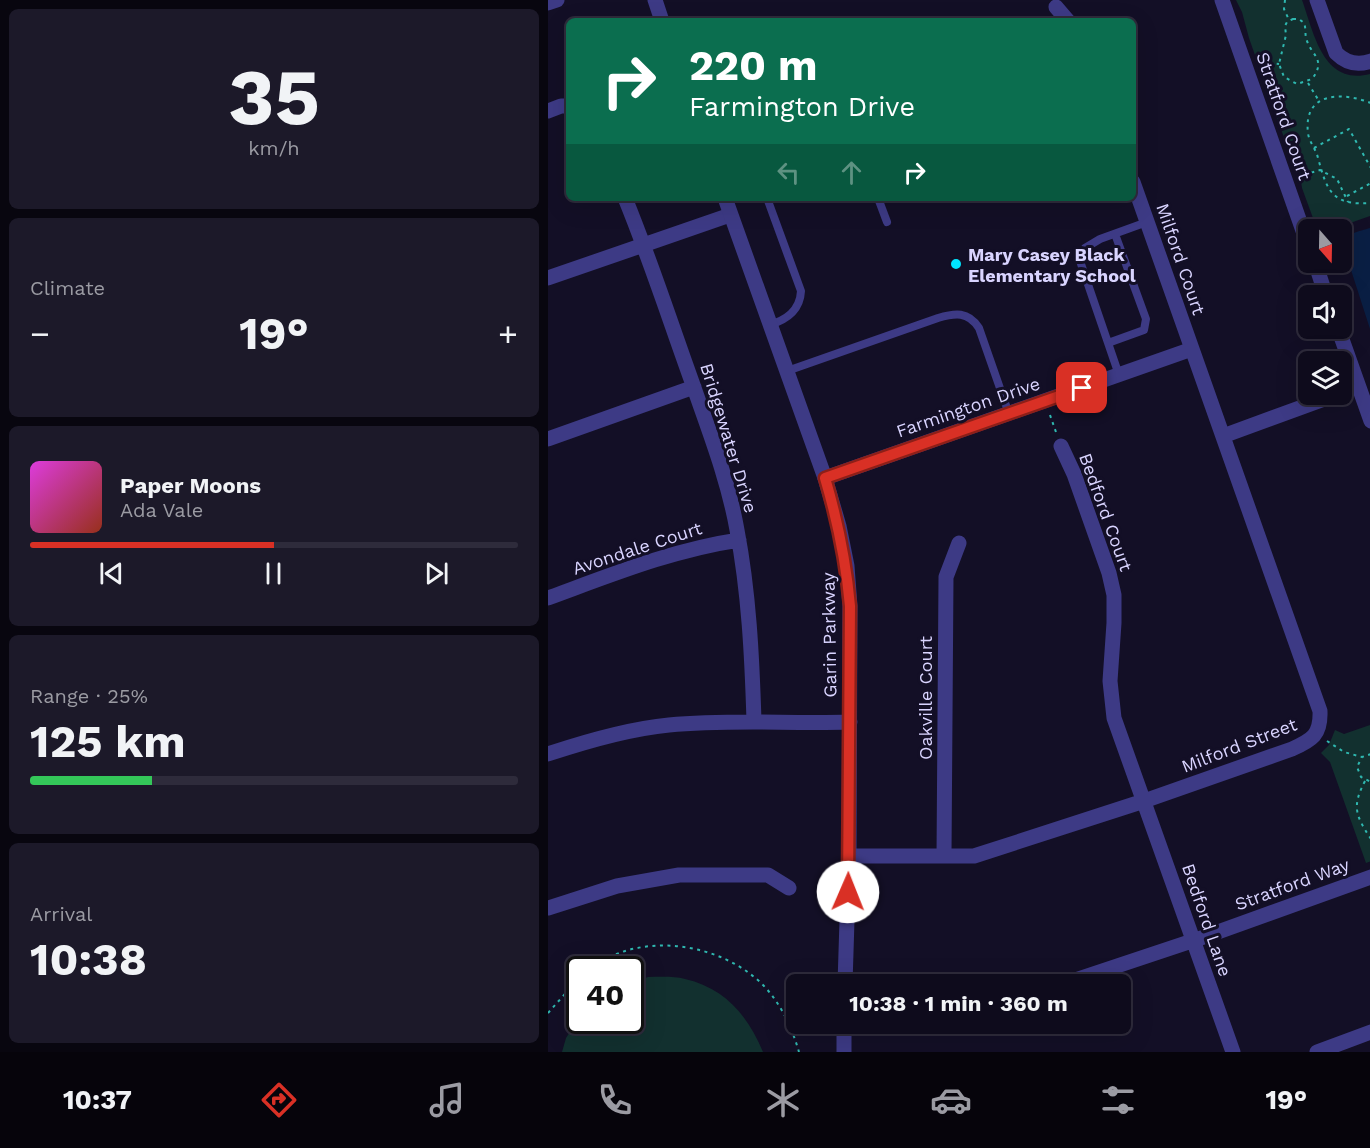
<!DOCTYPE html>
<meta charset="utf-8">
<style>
body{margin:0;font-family:"Work Sans",sans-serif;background:#1c1929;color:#f1f3f6;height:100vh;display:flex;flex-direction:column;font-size:22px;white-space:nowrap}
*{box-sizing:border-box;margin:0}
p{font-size:20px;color:#9b9ba3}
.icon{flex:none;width:33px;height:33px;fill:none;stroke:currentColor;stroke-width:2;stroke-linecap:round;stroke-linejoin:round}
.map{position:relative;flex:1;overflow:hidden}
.sheet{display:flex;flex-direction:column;gap:9px;padding:9px;background:#08060f;width:548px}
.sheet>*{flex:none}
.banner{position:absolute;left:18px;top:18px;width:570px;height:183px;border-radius:9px;box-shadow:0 6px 24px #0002,0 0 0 2px #2e2b3b;background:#0b6e4f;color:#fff;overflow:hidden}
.needle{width:39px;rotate:160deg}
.buttons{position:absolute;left:750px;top:219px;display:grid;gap:12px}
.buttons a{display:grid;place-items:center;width:54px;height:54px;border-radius:9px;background:#0e0b1c;box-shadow:0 6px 24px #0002,0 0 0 2px #2e2b3b;font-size:30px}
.speed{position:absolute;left:18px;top:956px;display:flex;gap:12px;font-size:30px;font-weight:700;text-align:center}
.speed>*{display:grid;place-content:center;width:78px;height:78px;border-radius:50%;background:#0e0b1c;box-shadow:0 6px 24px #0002,0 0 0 2px #2e2b3b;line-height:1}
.speed .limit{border:3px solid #111;border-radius:9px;background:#fff;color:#111}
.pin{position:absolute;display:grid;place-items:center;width:51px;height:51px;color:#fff;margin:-26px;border-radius:12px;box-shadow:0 3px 9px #0006}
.me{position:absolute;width:66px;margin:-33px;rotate:1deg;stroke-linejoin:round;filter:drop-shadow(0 0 4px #0008)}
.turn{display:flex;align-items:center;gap:21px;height:126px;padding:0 24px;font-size:27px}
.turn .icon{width:78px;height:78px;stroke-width:2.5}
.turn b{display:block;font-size:42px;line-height:51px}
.lanes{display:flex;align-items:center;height:57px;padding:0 24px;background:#0003;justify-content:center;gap:30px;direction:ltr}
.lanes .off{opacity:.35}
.big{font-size:45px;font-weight:700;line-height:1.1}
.sheet .card{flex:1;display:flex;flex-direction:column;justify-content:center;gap:9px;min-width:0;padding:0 21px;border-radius:9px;background:#1c1929}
.sheet .dial{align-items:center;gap:0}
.dial b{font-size:78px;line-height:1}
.song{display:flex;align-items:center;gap:18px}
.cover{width:72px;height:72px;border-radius:9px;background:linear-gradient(135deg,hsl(300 70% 55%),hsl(10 70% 35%))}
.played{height:6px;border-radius:3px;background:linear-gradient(90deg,#d93025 50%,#2e2b3b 50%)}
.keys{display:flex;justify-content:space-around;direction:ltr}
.heat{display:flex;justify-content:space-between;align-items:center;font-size:33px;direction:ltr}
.charge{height:9px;border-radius:4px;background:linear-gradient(90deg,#34c759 25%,#2e2b3b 0)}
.trip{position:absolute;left:238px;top:974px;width:345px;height:60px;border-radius:9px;background:#0e0b1c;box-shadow:0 6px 24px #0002,0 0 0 2px #2e2b3b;font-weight:700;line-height:60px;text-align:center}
.tabs{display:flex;height:96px;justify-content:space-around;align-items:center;background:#06040b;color:#9b9ba3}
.tabs .icon{width:42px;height:42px}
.tabs .active{color:#d93025}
.tabs b{font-size:27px;color:#f1f3f6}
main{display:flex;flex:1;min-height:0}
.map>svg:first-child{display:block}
.green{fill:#12302f}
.water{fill:#0a1f44}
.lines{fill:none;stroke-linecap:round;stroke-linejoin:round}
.path{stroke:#2fb8b0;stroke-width:2;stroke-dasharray:3 4.5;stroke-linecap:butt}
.service{stroke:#3d3a85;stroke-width:8}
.minor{stroke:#3d3a85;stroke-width:15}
.tertiary{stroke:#3d3a85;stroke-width:15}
.route-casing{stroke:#8d1f18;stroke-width:15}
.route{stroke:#d93025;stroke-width:10}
.poi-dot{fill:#00e5ff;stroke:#130f26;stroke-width:2}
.labels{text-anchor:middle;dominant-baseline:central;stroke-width:6;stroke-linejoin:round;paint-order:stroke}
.street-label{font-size:18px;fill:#d9d4ff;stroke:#130f26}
.poi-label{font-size:18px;font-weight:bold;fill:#d9d4ff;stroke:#130f26;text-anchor:start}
</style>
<main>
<section class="sheet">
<div class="card dial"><b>35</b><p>km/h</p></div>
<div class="card"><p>Climate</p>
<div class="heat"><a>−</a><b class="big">19°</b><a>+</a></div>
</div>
<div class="card">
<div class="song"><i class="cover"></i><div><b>Paper Moons</b><p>Ada Vale</p></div></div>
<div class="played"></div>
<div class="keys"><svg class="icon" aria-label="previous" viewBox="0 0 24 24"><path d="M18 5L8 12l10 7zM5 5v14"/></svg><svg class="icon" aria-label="pause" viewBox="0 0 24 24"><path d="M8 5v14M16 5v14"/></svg><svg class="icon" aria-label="next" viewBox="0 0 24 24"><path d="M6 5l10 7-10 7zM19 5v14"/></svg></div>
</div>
<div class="card"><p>Range · 25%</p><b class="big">125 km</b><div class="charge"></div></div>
<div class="card"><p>Arrival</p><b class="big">10:38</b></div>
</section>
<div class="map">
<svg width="823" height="1052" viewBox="0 0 823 1052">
<rect width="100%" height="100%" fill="#130f26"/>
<!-- green -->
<path class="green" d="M 688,0 L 754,0 C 766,33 775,86 822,74 L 822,216 L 785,229 L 769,229 L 754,188 L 752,174 L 741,152 L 701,38 L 694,12 Z
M 822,725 L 823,861 L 818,863 L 782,762 L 773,753 L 781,745 L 787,730 L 796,734 Z
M 100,977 C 112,977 126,976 137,979 C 177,988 200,1016 215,1052 L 14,1052 L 18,1038 L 31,1018 L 32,1020 L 82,1020 L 83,983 Z"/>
<!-- water -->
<path class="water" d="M 822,228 L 822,329 L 795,245 C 796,234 812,231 822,228 Z"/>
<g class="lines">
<!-- path -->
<path class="path" d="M 737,0 L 736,9 L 741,20
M 745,19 L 751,19 L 756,23 C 758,28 757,33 758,38 C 763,56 779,59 764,79 L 749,84 L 736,77 L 731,64 L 738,35 L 737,26 L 739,22 Z
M 709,59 L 716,57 L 722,63 L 731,64
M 760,83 L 771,101
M 823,103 C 795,92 755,91 760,133 C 761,142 768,149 770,158 C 779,191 784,206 823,203
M 766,148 L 801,129 L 823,168
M 749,177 L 772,170 L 789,179 L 800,202
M 799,196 L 823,183
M 502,415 L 509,435
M 779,741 L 796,752 L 814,757
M 823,754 L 814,757 L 809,767 L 813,777 L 823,782
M 817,781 C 804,806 807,815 823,839
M 42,969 C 92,930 174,942 217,987 C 234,1006 244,1028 251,1052
M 0,1013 L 32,977"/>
<!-- service -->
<path class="service" d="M 219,198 L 253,291 C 252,311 238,320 221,325
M 330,198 L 339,222
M 560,343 L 596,330 L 598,319 L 567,234
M 239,371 L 390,318 C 407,313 420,311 431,328 L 461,414
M 571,375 L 532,261 L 537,248 L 552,239 L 599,222"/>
<!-- minor -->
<path class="minor" d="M 674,0 L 760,245
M 769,0 L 788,53 C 798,63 809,66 823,61
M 508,7 L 520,21
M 0,111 L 13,106 L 21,106
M 77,198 C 102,259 122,321 144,382 C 161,431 180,479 189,530 C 201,593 204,657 206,721
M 767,262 L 778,296
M 0,278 L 182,215
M 790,328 L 823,421
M 675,436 L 790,394
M 0,439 L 146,387
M 513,446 L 526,474 L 561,573 L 566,595 L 566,623 L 562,681 L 566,718 L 685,1052
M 277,478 L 644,349
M 0,598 C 63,575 124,550 191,540
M 0,754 C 39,741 80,729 121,725 C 182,719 242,724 302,722
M 301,856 L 426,856 L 596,801 L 744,749 C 764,740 773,735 772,711 L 585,182
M 396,856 L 398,577 L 411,543
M 0,908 L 69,886 L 131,875 L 220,875 L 241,888
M 515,984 L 656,937 L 823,877
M 769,1052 L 823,1032"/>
<!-- tertiary -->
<path class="tertiary" d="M 107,0 L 114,21
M 0,3 L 9,0
M 177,198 L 277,478 L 291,526 L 299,566 L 302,606 L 301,856 L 297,984
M 296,1052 L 296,1023"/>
</g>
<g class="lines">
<defs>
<path id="route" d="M 300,892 L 302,606 C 298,561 290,522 277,478 L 534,388"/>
</defs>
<!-- route casing -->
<use href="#route" class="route-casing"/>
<!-- route -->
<use href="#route" class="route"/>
</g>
<!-- markers -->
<circle class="poi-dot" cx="408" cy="264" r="6"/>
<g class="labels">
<!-- street labels -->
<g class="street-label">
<text transform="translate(736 116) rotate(71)">Stratford Court</text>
<text transform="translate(633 259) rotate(71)">Milford Court</text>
<text transform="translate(420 407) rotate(-19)">Farmington Drive</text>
<text transform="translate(181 438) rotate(73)">Bridgewater Drive</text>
<text transform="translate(558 512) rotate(70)">Bedford Court</text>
<text transform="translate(89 548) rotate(-18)">Avondale Court</text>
<text transform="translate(281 635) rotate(-91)">Garin Parkway</text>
<text transform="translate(377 698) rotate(-90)">Oakville Court</text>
<text transform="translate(691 745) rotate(-21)">Milford Street</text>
<text transform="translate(744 884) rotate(-20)">Stratford Way</text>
<text transform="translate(659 920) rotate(71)">Bedford Lane</text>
</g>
<!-- poi labels -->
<g class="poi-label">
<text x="420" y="254">Mary Casey Black<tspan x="420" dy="21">Elementary School</tspan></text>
</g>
</g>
</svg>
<div class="buttons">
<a><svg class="needle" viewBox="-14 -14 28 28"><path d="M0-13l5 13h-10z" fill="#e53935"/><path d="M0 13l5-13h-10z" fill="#9b9ba3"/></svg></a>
<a><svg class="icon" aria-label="sound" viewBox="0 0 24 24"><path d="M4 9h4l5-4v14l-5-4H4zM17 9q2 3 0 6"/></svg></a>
<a><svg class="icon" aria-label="layers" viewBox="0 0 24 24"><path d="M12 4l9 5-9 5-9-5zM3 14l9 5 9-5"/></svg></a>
</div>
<div class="speed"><div class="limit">40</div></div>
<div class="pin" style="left:534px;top:388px;background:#d93025"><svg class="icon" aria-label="arrive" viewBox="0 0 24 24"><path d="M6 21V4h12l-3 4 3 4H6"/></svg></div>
<svg class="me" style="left:300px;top:892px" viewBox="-20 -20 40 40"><circle r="19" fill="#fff"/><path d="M0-13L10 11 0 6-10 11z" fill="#d93025"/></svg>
<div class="trip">10:38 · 1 min · 360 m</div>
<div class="banner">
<div class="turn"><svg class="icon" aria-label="right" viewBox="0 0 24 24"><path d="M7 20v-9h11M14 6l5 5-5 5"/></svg><div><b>220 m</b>Farmington Drive</div></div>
<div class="lanes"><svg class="icon off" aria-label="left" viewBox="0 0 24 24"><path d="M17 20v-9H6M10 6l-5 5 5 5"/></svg><svg class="icon off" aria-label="ahead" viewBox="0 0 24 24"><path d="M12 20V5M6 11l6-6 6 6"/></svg><svg class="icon" aria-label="right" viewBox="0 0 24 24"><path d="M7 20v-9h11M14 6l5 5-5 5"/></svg></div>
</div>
</div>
</main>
<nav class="tabs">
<b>10:37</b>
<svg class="icon active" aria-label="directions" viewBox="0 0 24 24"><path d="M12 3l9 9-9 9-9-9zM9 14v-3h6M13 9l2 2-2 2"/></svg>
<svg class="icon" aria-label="music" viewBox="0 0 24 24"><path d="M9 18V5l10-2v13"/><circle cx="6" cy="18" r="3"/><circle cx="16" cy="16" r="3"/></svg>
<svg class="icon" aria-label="phone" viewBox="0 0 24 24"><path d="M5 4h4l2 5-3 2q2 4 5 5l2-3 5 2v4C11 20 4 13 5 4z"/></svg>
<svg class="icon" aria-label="climate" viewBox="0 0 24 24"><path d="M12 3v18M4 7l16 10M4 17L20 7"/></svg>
<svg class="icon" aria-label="car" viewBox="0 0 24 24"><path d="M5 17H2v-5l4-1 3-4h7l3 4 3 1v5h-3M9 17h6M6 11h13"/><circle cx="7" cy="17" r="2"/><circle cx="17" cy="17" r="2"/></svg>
<svg class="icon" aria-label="filters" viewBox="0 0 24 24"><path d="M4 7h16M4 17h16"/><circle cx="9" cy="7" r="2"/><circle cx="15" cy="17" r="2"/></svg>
<b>19°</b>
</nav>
